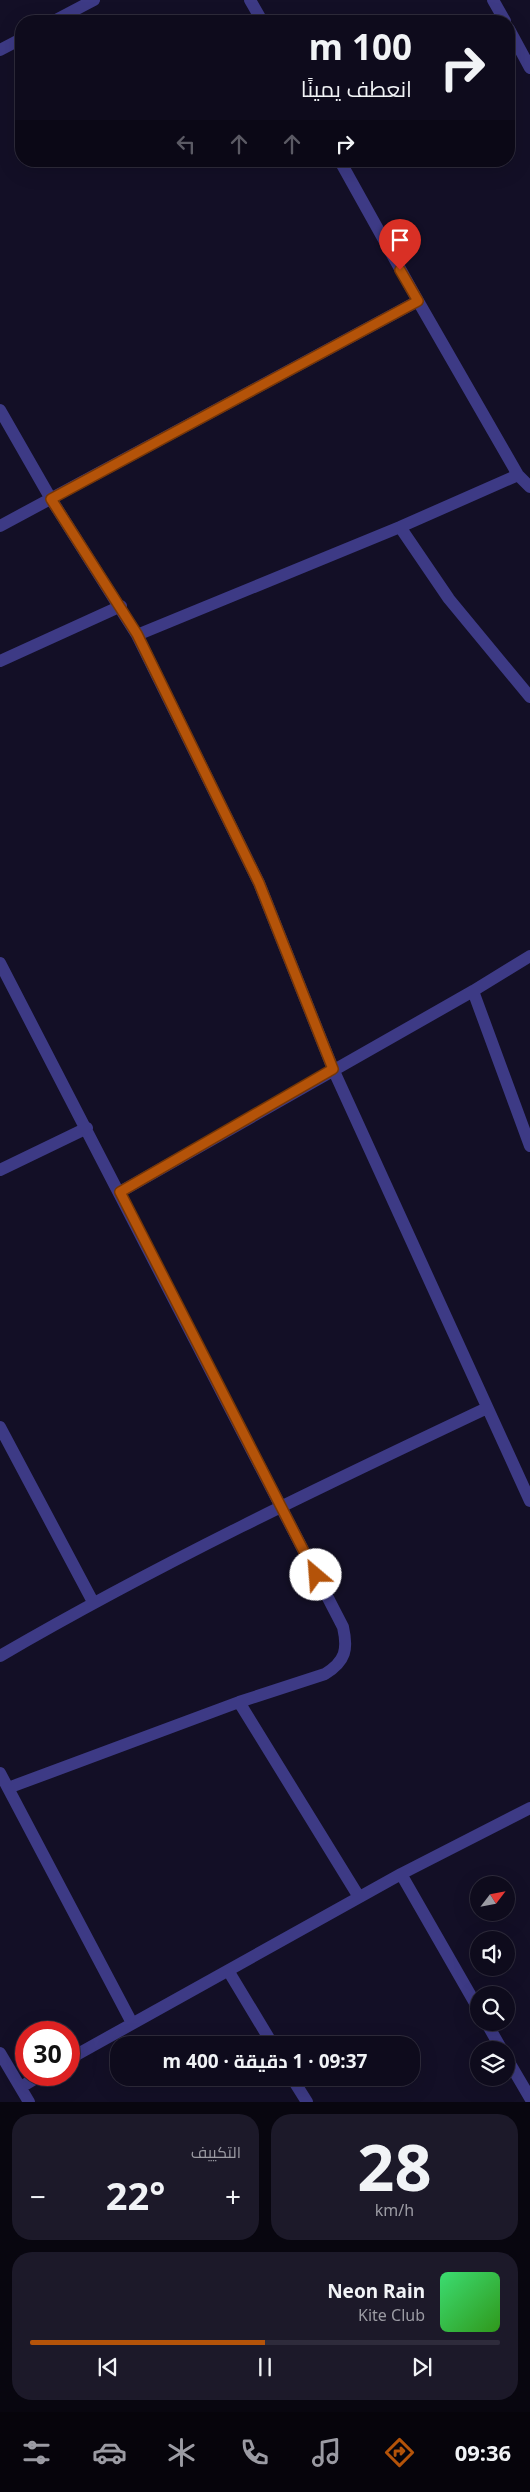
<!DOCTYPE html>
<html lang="ar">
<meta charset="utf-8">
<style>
body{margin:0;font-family:"Noto Sans",Cairo,sans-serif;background:#1c1929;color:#f1f3f6;direction:rtl;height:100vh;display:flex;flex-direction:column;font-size:19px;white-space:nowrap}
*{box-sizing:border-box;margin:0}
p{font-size:16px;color:#9b9ba3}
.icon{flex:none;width:28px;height:28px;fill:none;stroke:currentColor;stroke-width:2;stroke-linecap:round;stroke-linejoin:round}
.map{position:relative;height:2102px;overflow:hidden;direction:ltr}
.details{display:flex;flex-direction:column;gap:12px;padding:12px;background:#08060f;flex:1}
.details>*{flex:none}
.top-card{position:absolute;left:15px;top:15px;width:500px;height:152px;border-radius:20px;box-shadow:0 5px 20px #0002,0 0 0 1px #2e2b3b;direction:rtl;background:#0e0b1c;color:#f1f3f6;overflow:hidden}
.needle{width:32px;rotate:58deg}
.controls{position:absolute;left:470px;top:1876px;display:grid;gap:10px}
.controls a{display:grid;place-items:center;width:45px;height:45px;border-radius:50%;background:#0e0b1c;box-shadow:0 5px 20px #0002,0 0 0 1px #2e2b3b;font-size:25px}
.speed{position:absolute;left:15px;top:2021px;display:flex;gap:10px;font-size:25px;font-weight:700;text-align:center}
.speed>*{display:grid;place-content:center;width:65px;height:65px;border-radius:50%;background:#0e0b1c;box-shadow:0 5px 20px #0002,0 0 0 1px #2e2b3b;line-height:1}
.speed .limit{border:8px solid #d22;background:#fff;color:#111}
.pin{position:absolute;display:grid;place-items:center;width:42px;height:42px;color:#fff;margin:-51px -21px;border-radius:50% 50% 50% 0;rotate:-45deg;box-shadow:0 0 5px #0007}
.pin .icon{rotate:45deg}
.me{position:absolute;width:55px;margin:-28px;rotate:333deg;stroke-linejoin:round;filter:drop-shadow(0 0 4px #0008)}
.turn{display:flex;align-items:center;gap:18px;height:105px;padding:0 20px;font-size:22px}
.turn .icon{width:65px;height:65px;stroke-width:2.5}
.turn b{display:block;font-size:35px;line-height:42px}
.lanes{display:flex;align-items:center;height:48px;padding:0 20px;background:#0003;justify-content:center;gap:25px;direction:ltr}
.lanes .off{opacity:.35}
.big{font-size:38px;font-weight:700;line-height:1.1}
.details .widget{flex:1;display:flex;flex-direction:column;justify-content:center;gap:8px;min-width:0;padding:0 18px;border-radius:20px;background:#1c1929}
.details .dial{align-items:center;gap:0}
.dial b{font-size:65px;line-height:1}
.song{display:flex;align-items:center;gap:15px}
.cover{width:60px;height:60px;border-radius:8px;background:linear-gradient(135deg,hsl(140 70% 55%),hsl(110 70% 35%))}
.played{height:5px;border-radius:2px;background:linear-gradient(90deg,#b45309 50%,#2e2b3b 50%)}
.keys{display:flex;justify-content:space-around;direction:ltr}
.heat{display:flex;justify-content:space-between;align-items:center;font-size:28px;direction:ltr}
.details .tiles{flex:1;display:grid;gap:12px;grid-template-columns:1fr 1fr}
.widget:last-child{grid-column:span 2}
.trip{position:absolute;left:110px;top:2036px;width:310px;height:50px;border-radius:20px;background:#0e0b1c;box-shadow:0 5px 20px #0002,0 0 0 1px #2e2b3b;font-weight:700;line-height:50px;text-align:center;direction:rtl}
.dock{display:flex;height:80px;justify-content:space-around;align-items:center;background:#06040b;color:#9b9ba3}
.dock .icon{width:35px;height:35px}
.dock .selected{color:#b45309}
.dock b{font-size:22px;color:#f1f3f6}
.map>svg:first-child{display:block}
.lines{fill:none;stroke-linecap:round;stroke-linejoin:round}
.minor{stroke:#3d3a85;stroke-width:12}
.route-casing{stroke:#753606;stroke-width:12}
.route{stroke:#b45309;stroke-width:9}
</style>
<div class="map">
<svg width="530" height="2102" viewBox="0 0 530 2102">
<rect width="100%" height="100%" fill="#130f26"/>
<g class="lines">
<!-- minor -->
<path class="minor" d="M 250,0 L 262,21
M 493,0 L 505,21
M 54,21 L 94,0
M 509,29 L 530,68
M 0,50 L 21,39
M 340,161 L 418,301 L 518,475 L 530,487
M 0,410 L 51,499 L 137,635 L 259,883 L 333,1069 L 530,1501
M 0,526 L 418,301
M 400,527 L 449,599 L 530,697
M 137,635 L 400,527 L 518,475
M 0,661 L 121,606
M 0,963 L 343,1627 C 348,1649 346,1661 325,1674 L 239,1702 L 8,1788
M 473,991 L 530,1146
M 0,1170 L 87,1128
M 120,1192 L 473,991 L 530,956
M 0,1427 L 93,1602
M 0,1656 C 158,1564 322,1486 487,1408
M 239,1702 L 359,1897
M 0,1773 L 132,2023
M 401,1874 L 479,2010
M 229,1972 L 273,2045
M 486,2022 L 502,2050
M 0,2053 L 29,2102
M 506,2057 L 530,2098
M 69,2059 L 401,1874 L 530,1808
M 292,2078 L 307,2102
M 21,2087 L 41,2075"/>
</g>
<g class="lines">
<defs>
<path id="route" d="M 316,1575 L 120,1192 L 333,1069 L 259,883 L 137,634 L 51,499 L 418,301 L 400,270"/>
</defs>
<!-- route casing -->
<use href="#route" class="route-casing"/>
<!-- route -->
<use href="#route" class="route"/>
</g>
</svg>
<div class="controls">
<a><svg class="needle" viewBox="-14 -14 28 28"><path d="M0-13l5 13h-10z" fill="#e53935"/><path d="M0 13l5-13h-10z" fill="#9b9ba3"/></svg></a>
<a><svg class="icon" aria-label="sound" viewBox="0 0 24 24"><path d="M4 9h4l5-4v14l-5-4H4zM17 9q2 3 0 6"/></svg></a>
<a><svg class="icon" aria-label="search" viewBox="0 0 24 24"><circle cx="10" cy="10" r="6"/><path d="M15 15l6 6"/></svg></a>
<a><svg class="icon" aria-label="layers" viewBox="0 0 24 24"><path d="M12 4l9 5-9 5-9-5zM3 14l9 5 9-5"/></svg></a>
</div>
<div class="speed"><div class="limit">30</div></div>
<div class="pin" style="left:400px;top:270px;background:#d93025"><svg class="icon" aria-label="arrive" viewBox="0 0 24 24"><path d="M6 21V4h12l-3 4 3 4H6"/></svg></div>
<svg class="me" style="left:316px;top:1575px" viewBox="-20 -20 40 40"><circle r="19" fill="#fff"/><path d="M0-13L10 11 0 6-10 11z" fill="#b45309"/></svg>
<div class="trip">09:37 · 1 دقيقة · 400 m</div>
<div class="top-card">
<div class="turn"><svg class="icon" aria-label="right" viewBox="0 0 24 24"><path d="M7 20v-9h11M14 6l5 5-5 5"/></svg><div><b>100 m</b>انعطف يمينًا</div></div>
<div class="lanes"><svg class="icon off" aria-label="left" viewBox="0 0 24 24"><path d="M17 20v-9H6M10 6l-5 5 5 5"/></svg><svg class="icon off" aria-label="ahead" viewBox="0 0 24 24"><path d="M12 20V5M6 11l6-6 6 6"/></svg><svg class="icon off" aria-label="ahead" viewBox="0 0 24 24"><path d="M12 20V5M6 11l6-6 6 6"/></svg><svg class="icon" aria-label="right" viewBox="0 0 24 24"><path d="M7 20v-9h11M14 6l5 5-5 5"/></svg></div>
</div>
</div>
<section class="details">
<div class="tiles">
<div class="widget dial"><b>28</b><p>km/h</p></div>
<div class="widget"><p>التكييف</p>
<div class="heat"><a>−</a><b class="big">22°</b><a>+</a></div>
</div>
<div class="widget">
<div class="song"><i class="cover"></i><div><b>Neon Rain</b><p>Kite Club</p></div></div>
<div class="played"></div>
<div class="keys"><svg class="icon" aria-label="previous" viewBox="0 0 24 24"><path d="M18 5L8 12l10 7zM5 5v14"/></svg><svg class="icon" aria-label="pause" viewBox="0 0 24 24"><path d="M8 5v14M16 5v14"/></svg><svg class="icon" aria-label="next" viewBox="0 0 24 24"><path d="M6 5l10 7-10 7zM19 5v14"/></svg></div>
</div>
</div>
</section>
<nav class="dock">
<b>09:36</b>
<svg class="icon selected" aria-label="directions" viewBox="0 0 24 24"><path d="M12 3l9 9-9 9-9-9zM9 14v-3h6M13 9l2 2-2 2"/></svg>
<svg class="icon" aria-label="music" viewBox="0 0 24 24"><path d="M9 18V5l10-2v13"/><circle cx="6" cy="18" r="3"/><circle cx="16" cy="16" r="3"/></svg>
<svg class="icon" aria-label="phone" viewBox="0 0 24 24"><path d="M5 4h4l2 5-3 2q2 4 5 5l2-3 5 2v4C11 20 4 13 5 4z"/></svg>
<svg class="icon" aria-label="climate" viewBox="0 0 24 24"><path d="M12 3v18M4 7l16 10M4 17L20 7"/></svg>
<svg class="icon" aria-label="car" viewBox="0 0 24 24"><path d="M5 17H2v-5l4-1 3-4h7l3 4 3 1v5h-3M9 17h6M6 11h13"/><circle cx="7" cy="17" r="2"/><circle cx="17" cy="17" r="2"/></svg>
<svg class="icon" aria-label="filters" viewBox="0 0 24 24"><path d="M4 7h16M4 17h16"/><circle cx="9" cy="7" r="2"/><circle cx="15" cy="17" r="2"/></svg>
</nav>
